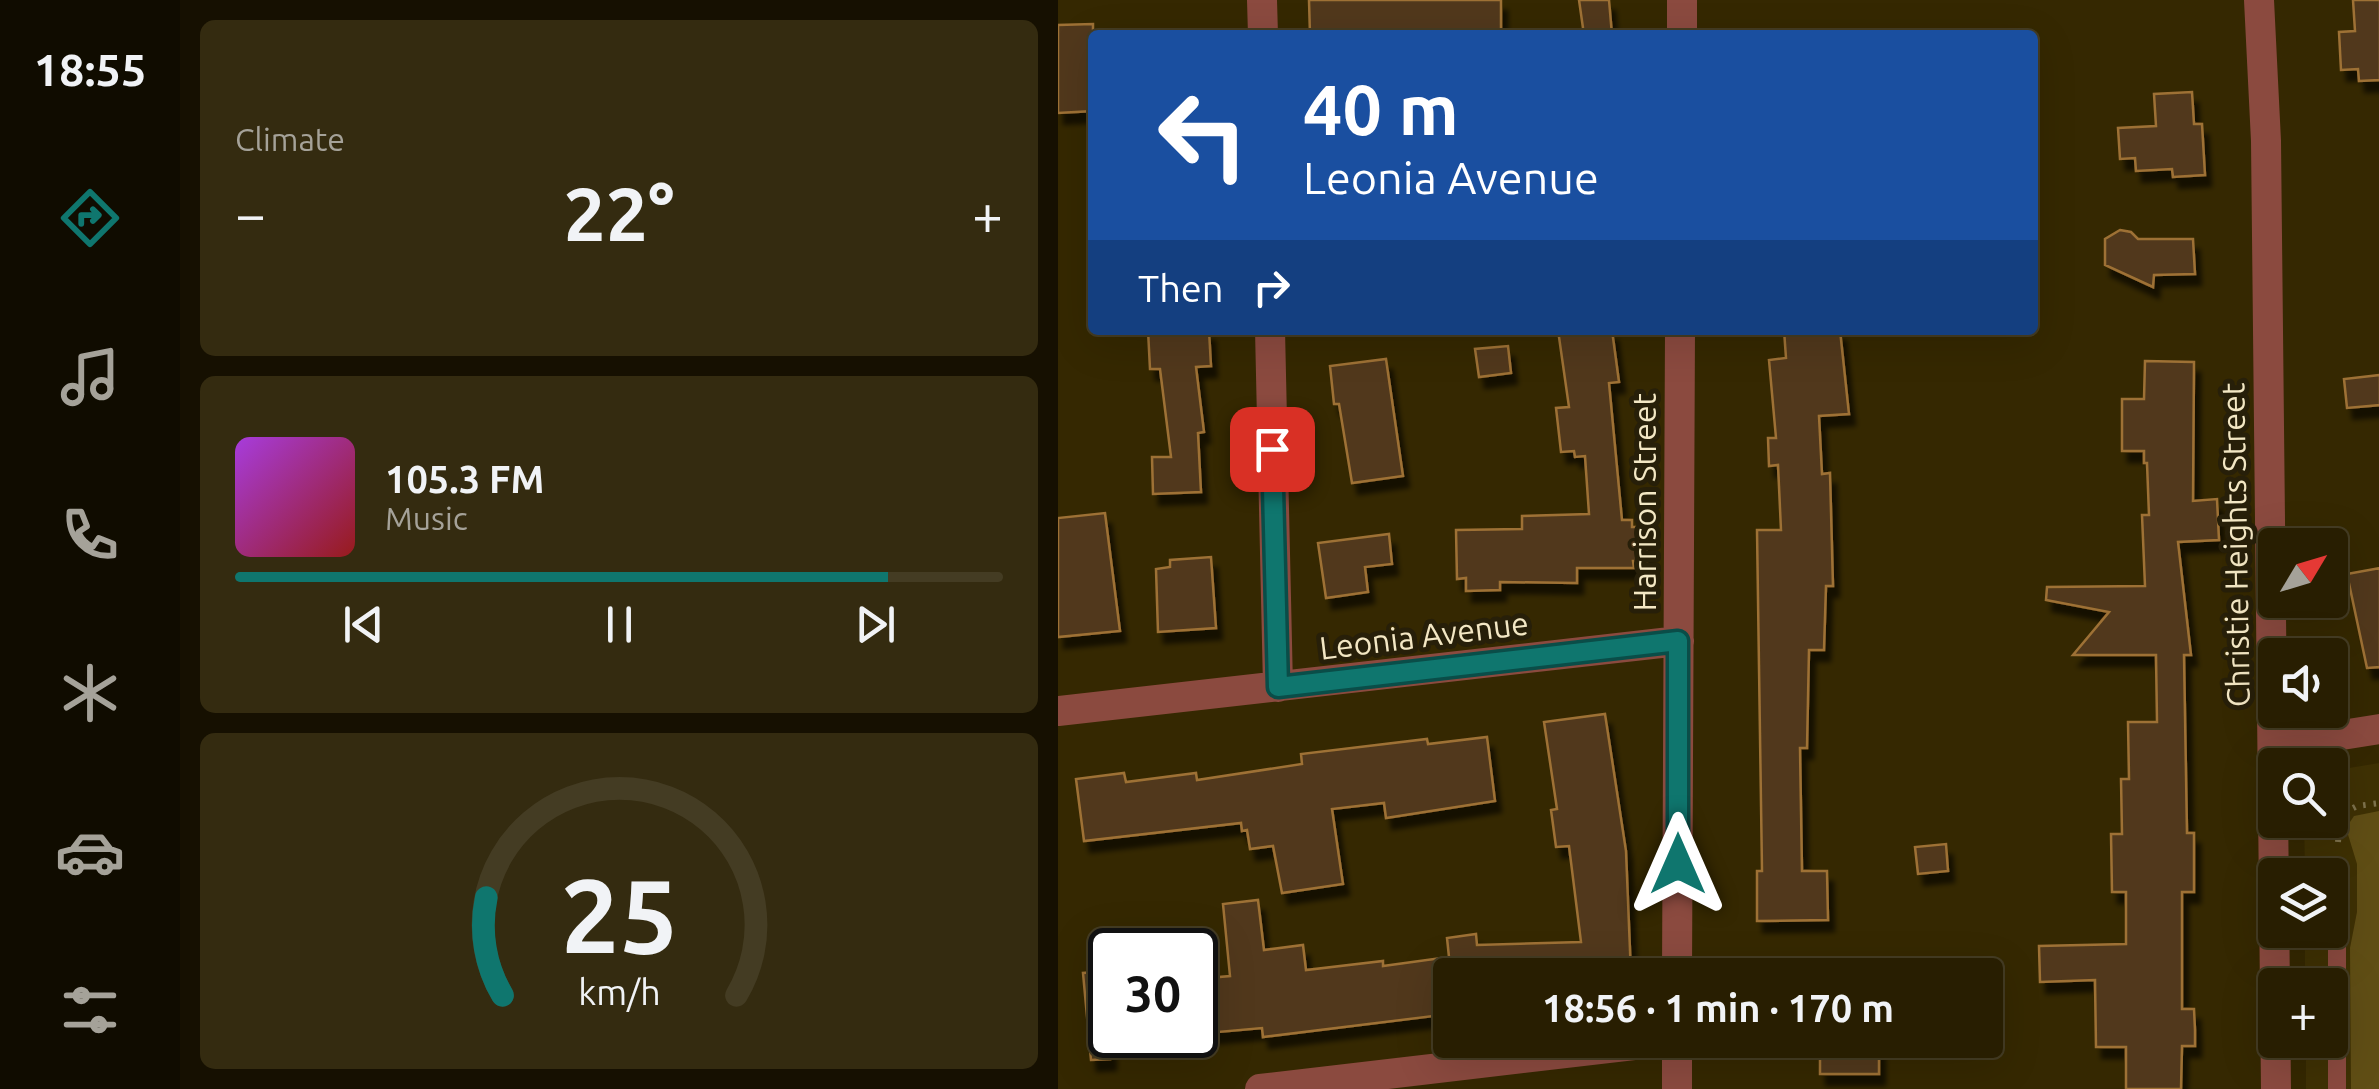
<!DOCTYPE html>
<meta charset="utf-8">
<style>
body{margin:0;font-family:Ubuntu,sans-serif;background:#342b10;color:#f1f3f6;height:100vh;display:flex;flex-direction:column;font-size:38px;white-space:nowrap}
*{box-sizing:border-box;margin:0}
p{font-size:32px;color:#a5a299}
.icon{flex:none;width:55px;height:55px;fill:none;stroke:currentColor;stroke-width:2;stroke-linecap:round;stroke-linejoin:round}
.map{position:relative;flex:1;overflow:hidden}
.details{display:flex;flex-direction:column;gap:20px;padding:20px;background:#161001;width:878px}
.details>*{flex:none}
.top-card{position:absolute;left:30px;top:30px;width:950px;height:305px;border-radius:10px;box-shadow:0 10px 40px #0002,0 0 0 2px #443c23;background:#1a4fa0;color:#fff;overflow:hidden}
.needle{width:65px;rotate:52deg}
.tools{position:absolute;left:1200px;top:528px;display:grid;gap:20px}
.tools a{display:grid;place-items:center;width:90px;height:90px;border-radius:10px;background:#281e01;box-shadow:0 10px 40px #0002,0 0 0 2px #443c23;font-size:50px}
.speed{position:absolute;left:30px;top:928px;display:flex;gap:20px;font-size:50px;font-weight:700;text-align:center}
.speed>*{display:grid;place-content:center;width:130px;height:130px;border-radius:50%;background:#281e01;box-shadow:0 10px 40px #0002,0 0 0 2px #443c23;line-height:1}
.speed .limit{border:5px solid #111;border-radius:15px;background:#fff;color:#111}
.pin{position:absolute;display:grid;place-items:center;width:85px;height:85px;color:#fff;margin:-42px;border-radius:20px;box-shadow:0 5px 15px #0006}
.me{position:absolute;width:110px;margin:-55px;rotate:0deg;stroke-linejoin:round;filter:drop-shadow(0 0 8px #0008)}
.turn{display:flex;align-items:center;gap:35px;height:210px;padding:0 50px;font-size:45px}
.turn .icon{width:130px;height:130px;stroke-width:2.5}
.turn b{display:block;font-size:70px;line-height:85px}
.then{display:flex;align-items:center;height:95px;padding:0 50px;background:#0003;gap:20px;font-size:38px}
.big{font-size:75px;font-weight:700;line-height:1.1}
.details .tile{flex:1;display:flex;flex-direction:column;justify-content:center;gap:15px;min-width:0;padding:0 35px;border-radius:15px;background:#342b10}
.details .dial{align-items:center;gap:0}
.dial svg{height:260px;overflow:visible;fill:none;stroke:#443c23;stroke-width:7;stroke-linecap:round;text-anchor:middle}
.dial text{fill:#f1f3f6;stroke:none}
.song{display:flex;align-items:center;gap:30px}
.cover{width:120px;height:120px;border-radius:15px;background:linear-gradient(135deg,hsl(280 70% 55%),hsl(0 70% 35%))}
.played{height:10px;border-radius:5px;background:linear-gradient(90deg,#0f766e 85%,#443c23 85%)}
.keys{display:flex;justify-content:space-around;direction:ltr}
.heat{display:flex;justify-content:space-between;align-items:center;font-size:55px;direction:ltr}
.trip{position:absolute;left:375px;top:958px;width:570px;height:100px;border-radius:10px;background:#281e01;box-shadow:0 10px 40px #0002,0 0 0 2px #443c23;font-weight:700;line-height:100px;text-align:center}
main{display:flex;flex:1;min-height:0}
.dock{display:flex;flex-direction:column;width:180px;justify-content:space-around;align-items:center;background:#100c00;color:#a5a299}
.dock .icon{width:70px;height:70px}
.dock .on{color:#0f766e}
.dock b{font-size:45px;color:#f1f3f6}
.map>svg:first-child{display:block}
.built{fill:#3f3104}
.green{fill:#604e15}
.building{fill:#51391a;stroke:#9e7136;stroke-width:2.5;filter:url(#shadow)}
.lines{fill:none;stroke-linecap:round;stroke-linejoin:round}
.path{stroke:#7e724c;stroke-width:6;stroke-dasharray:2.5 8;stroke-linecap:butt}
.lane{stroke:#8b4a3f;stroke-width:18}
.street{stroke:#8b4a3f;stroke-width:30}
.route-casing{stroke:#0a4d48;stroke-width:25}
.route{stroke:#0f766e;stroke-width:18}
.labels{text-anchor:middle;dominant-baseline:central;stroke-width:10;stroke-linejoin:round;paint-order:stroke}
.street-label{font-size:32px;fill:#f3e7c4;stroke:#271f09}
</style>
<main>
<nav class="dock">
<b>18:55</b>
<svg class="icon on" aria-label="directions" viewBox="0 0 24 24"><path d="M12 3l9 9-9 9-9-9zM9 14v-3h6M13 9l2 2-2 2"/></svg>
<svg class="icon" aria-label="music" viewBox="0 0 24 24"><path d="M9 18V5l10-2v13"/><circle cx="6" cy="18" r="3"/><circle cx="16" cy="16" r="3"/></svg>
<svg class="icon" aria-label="phone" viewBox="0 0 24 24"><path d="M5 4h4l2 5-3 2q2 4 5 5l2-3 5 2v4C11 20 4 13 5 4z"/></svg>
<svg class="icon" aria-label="climate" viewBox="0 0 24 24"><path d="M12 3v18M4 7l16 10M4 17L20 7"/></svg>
<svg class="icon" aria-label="car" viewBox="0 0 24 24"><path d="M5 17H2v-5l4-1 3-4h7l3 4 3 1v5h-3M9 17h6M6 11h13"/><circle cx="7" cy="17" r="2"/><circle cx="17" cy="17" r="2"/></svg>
<svg class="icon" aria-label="filters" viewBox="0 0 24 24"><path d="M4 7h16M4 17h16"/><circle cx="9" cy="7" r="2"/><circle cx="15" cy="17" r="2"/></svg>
</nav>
<section class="details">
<div class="tile"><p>Climate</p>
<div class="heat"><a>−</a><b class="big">22°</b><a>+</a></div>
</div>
<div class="tile">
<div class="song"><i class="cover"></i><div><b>105.3 FM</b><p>Music</p></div></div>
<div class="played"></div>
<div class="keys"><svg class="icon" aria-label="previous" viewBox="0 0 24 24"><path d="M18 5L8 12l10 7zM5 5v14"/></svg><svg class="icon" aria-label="pause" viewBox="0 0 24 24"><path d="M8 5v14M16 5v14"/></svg><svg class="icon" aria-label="next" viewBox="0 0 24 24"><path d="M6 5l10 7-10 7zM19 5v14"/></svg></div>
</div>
<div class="tile dial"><svg viewBox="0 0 100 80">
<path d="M14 69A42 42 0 1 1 86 69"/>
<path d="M14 69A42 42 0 0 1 9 39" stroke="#0f766e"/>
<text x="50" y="56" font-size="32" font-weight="700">25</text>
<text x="50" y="72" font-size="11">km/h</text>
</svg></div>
</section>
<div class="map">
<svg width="1322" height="1089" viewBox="0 0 1322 1089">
<defs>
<filter id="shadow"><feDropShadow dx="6" dy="11" stdDeviation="2.5" flood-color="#0009"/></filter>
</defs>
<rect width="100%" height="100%" fill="#352801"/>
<!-- built -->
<path class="built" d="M 1321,763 L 1321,1089 L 1248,1089 L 1248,1040 L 1272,1040 L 1272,985 L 1247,985 L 1247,930 L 1272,930 L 1272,875 L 1247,875 L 1246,820 L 1272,820 L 1273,771 Z"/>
<!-- green -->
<path class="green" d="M 1321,811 L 1321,1089 L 1293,1089 L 1292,948 L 1299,912 L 1299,864 L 1288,828 L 1296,816 Z"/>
<!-- building -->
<path class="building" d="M 251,0 L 443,0 L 443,35 L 252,35 Z
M 521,0 L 551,0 L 554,35 L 526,35 Z
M 1295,0 L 1322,0 L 1322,80 L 1301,81 L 1300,69 L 1283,70 L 1281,32 L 1297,31 Z
M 35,24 L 35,111 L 0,113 L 0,25 Z
M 1134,92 L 1136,124 L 1144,124 L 1147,175 L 1115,177 L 1114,169 L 1078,171 L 1077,158 L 1062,159 L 1060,128 L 1098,126 L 1096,94 Z
M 1062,230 L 1073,232 L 1080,239 L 1135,239 L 1137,274 L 1096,275 L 1095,287 L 1047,265 L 1047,239 Z
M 90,330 L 151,330 L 153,366 L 138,367 L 146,432 L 140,433 L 143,492 L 95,494 L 94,457 L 113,457 L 102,369 L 92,369 Z
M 500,330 L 554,330 L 561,382 L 551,383 L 564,520 L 574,520 L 574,527 L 588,527 L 589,561 L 575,561 L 576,568 L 519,568 L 519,583 L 442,582 L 442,590 L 408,591 L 408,578 L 399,579 L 398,530 L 464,529 L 464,516 L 531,514 L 527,456 L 517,457 L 516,451 L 503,452 L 498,408 L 511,407 Z
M 726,330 L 782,330 L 791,414 L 761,416 L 764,474 L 772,473 L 775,586 L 768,586 L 766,650 L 751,650 L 749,748 L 742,748 L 744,871 L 769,871 L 770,920 L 699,921 L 699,871 L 704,871 L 699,530 L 723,530 L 720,465 L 711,466 L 710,438 L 718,438 L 711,360 L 728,358 Z
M 450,346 L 453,373 L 421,377 L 417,349 Z
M 328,359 L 345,476 L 294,483 L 281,404 L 276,404 L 272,366 Z
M 1087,361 L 1136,362 L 1135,501 L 1159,499 L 1161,540 L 1120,542 L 1133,655 L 1126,655 L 1129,833 L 1136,833 L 1136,892 L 1124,892 L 1124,1009 L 1136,1009 L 1137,1030 L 1137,1046 L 1124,1046 L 1123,1089 L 1068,1089 L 1068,1047 L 1038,1047 L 1037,980 L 982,982 L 981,946 L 1068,944 L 1068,892 L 1054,892 L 1053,834 L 1064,834 L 1063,779 L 1071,779 L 1070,722 L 1099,722 L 1098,655 L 1015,655 L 1051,612 L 988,600 L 989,587 L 1087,586 L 1084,515 L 1091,515 L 1089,463 L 1086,463 L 1086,451 L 1064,451 L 1064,399 L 1086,399 Z
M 1322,375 L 1322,405 L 1289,408 L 1286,379 Z
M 47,513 L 62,631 L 0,637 L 0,518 Z
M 331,534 L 334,564 L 307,567 L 310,592 L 268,598 L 260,543 Z
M 153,557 L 158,628 L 100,632 L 98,569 L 112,567 L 112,560 Z
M 1322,568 L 1322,667 L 1309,668 L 1289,574 Z
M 547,714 L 568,851 L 573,975 L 393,975 L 392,971 L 392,1014 L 205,1037 L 204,1028 L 138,1034 L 138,979 L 172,976 L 165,904 L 200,900 L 206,950 L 245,945 L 248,970 L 325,961 L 325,966 L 391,957 L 389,938 L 418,934 L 419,945 L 523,942 L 511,846 L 498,847 L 493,810 L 499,809 L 486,722 Z
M 429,737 L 437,801 L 328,818 L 326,803 L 274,809 L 285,884 L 224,893 L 215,846 L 192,849 L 189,830 L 184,831 L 183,823 L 26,841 L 18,779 L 66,773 L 68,782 L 138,773 L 139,780 L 244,764 L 243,754 L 369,739 L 370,744 Z
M 888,844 L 890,871 L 860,874 L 857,847 Z
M 52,971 L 52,1059 L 33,1060 L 25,973 Z
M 762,1040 L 821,1040 L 821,1074 L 762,1074 Z"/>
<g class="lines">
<!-- path -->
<path class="path" d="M 1280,842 L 1282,815 L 1299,806 L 1322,803"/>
<!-- lane -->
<path class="lane" d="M 1216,870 L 1279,866 L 1279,1089"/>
<!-- street -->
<path class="street" d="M 204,0 L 205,35
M 1201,0 L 1208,141 L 1218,1089
M 624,35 L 624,0
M 212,330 L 220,687
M 0,711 L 621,641
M 1215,746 L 1322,729
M 619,975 L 622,330
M 619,1040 L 619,1089
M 202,1089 L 619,1040"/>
</g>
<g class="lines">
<defs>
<path id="route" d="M 214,449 L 220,687 L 620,641 L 620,864"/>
</defs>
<!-- route casing -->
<use href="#route" class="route-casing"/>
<!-- route -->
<use href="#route" class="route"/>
</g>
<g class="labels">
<!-- street labels -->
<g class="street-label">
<text transform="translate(586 502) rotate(-90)">Harrison Street</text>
<text transform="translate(1177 545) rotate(-91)">Christie Heights Street</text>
<text transform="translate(366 635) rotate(-7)">Leonia Avenue</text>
</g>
</g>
</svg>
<div class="tools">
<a><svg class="needle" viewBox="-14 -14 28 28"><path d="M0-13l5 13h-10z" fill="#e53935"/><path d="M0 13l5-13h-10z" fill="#a5a299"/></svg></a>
<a><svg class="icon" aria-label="sound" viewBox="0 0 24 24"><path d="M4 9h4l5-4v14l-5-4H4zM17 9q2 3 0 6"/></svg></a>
<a><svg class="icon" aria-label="search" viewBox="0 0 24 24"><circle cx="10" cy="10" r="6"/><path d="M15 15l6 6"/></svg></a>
<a><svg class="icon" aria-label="layers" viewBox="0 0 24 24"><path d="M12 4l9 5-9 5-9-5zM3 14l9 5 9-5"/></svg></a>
<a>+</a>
</div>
<div class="speed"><div class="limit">30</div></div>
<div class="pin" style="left:214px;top:449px;background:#d93025"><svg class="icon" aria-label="arrive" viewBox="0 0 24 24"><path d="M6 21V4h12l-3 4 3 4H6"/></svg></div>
<svg class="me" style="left:620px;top:864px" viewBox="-20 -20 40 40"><path d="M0-17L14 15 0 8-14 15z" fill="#0f766e" stroke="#fff" stroke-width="4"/></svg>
<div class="trip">18:56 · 1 min · 170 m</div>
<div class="top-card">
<div class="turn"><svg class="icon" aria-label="left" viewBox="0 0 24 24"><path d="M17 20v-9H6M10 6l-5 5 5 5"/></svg><div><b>40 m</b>Leonia Avenue</div></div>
<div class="then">Then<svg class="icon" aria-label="right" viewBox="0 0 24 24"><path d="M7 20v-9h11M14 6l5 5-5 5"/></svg></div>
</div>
</div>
</main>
